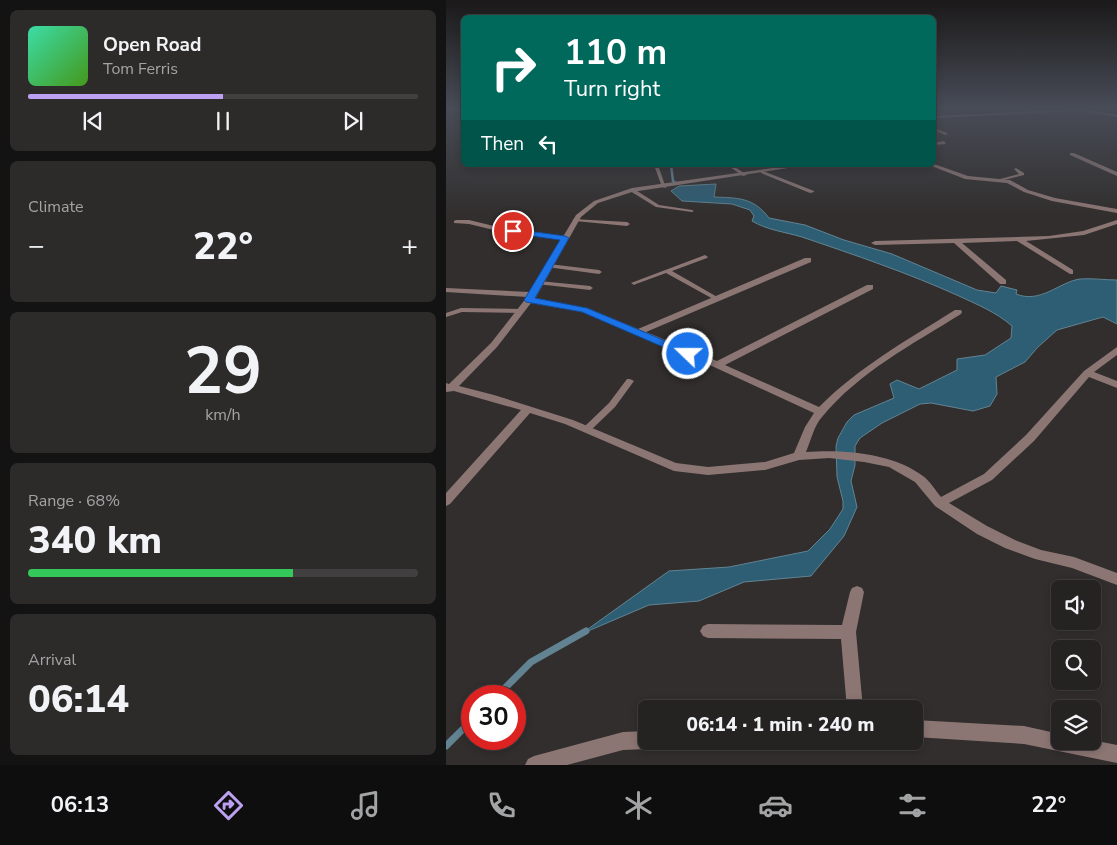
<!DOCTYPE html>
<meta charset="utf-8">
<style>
body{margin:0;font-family:"Nunito Sans",sans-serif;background:#2d2a2a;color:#f1f3f6;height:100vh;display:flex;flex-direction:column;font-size:19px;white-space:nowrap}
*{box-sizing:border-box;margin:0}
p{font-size:16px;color:#a3a4a5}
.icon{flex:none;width:28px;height:28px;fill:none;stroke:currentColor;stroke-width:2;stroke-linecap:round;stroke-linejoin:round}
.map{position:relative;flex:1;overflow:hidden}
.panel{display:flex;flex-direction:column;gap:10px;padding:10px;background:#141313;width:446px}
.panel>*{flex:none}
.guide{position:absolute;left:15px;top:15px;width:475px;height:152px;border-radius:8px;box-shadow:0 2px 8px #0003,0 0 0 1px #423f40;background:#00695c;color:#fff;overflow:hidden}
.buttons{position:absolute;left:605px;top:580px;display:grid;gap:10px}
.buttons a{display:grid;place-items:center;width:50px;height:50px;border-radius:8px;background:#252222;box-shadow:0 2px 8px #0003,0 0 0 1px #423f40;font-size:25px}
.speed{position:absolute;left:15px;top:685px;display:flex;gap:10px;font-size:25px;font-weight:700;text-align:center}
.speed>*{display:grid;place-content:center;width:65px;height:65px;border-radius:50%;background:#252222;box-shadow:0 2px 8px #0003,0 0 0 1px #423f40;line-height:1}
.speed .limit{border:8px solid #d22;background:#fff;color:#111}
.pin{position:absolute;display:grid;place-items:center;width:42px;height:42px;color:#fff;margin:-21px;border:2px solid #fff;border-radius:50%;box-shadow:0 1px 5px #0007}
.me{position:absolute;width:55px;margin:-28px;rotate:292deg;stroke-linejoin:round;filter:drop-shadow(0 0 4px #0008)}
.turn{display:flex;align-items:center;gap:18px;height:105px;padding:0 20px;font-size:22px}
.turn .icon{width:65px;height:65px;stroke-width:2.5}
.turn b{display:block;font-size:35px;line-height:42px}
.then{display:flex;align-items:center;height:48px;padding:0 20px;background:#0003;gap:10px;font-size:19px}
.big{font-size:38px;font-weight:800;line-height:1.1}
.panel .widget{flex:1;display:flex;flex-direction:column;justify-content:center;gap:8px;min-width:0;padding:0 18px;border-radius:8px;background:#2d2a2a}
.panel .dial{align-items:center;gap:0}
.dial b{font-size:65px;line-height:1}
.song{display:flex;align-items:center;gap:15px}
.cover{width:60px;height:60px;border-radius:8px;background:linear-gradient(135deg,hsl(160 70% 55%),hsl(100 70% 35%))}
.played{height:5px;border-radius:2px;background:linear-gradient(90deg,#bca0f2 50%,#423f40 50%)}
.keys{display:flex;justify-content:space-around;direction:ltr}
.heat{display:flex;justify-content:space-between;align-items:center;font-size:28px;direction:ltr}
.charge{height:8px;border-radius:4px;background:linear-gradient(90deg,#34c759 68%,#423f40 0)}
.trip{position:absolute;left:192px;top:700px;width:285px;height:50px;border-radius:8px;background:#252222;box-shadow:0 2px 8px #0003,0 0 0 1px #423f40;font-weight:800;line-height:50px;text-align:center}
.dock{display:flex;height:80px;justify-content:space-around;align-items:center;background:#0f0e0e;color:#a3a4a5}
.dock .icon{width:35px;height:35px}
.dock .current{color:#bca0f2}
.dock b{font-size:22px;color:#f1f3f6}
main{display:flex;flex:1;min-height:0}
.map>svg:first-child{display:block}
.water{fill:#2e5e74;stroke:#628392}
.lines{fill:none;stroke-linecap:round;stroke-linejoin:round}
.stream-far1{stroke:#628392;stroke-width:2.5}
.stream{stroke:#628392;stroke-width:7}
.service{fill:#8c7674;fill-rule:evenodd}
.minor{fill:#8c7674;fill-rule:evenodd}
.tertiary{fill:#8c7674;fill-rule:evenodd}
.route{fill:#1a73e8;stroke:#114b97}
</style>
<main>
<section class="panel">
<div class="widget">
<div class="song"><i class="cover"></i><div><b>Open Road</b><p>Tom Ferris</p></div></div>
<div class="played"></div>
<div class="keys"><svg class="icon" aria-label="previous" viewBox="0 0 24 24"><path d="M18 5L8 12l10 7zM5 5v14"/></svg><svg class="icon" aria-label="pause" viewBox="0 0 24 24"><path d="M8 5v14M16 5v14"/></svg><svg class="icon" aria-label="next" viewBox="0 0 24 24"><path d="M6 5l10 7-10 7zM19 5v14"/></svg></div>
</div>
<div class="widget"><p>Climate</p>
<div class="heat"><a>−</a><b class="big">22°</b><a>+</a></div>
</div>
<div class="widget dial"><b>29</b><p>km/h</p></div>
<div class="widget"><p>Range · 68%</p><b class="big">340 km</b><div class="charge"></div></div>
<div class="widget"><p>Arrival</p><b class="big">06:14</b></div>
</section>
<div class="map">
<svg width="671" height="765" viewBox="0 0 671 765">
<rect width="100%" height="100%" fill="#312e2d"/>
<!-- water -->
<path class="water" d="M 270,184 L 268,197 C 292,198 307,197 323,218 L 359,225 L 398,240 L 446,254 L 531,290 L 550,293 L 555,286 L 571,290 L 570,294 C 595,304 613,282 634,279 C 646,278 659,280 671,280 L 671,324 L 657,317 L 611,330 L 592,347 L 579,362 L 550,377 L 551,394 L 544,406 L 527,411 L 485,403 L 474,404 L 436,423 L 414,438 L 409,446 L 409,465 L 405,481 L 411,507 L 398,536 L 365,576 L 298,582 L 253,601 L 203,605 L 135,634 L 223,571 L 283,567 L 362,551 L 384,529 L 397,509 L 397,501 L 391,477 L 390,446 L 392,438 L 401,422 L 408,415 L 448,398 L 444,384 L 451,380 L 473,389 L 511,370 L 511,359 L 539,355 L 565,338 L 566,326 C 550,312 532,305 513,296 C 462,273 409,255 356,237 C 339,232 321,230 306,221 L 308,216 L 304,210 L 286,204 L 236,201 L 225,191 L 233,186 Z"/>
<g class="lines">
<!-- stream-far1 -->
<path class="stream-far1" d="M 225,165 L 227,181 L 230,183"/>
<!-- stream -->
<path class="stream" d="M 51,696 L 85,662 L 140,631
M 0,746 L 26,720"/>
<!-- service -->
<path class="service" d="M 0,109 L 18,110 L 18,112 L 0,110 Z
M 488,128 L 501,133 L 502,134 L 499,135 L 488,130 Z
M 208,165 L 212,165 L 220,188 L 216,187 Z
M 281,165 L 286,165 L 301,175 L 297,176 Z
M 570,168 L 578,173 L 578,175 L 554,181 L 554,179 L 573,174 L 568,169 Z
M 317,171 L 368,191 L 368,192 L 364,193 L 315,173 L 315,172 Z
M 184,189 L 188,189 L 213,205 L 246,210 L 248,211 L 246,212 L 210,207 L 184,191 Z
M 127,219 L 181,222 L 184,224 L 181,226 L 129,221 L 127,220 Z
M 10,220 L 23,220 L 52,227 L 119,236 L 122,238 L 119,240 L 52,231 L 23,224 L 8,223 L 8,221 Z
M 259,255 L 262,257 L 261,258 L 226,271 L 273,298 L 273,300 L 269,300 L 220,273 L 190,284 L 188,285 L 185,283 Z
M 103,264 L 153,270 L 156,272 L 153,274 L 101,267 L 101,265 Z
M 93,281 L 144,286 L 147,288 L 144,290 L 91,284 L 90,283 Z
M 15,308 L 75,309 L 78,311 L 75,313 L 16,312 L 0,317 L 0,313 Z
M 181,379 L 184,379 L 188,381 L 169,407 L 144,431 L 138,431 L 137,429 L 138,427 L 163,403 Z"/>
<!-- minor -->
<path class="minor" d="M 634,109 L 640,109 L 647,111 L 645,112 Z
M 498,141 L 500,144 L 488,145 L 488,143 Z
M 624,153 L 628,153 L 671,172 L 671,176 L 624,155 Z
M 488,164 L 522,176 L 564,180 L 582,190 L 609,198 L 671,209 L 671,213 L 606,201 L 578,192 L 561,183 L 519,179 L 483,165 Z
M 347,165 L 361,165 L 186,192 L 152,203 L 135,217 L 89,299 L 141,308 L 192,329 L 359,258 L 365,258 L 365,262 L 200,332 L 271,361 L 421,285 L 427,285 L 427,289 L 279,365 L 373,407 C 413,367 461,340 509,310 L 515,310 L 516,312 L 515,314 C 467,344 413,372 376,417 C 368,426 365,440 360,452 C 397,449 447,453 477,476 C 484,481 489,490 495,497 L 538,474 L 580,435 L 638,371 L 671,347 L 671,355 L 648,372 L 671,381 L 671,388 L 643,377 L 588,441 L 546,480 L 503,503 L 541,526 L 569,540 L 595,550 L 628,557 L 671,573 L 671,585 L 626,568 L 589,559 L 559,548 L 531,534 L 489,506 L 469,482 L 443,467 L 418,462 L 383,458 L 353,460 L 319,470 L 262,475 L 228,471 L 119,424 L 84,413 L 4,504 L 0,506 L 0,493 L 75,410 L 8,391 L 0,392 L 0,383 L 3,384 L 45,343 L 81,297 L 0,292 L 0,288 L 84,292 L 130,215 L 148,201 L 186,188 ZM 85,303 L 136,312 L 268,367 L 368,413 L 359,427 L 348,453 L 319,462 L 262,467 L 230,463 L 127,420 L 48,395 L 13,386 L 51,347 Z
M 671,220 L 671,224 L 638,235 L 580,241 L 627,270 L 627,274 L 624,274 L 571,241 L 516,243 L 560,280 L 560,284 L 554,284 L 508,243 L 429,245 L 425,243 L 429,241 L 603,236 L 637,231 Z
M 411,586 L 416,588 L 418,592 L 410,632 L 417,709 L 401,709 L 395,639 L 262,638 L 257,636 L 254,631 L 257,626 L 262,624 L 396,625 L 404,592 L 406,588 Z
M 469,720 L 578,726 L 614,734 L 614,741 L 646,740 L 671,745 L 671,763 L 578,744 L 469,737 Z
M 201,731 L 201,741 L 209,741 L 207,746 L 201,749 L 177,750 L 121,765 L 79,765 L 82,759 L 88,756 L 177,732 Z"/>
<!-- tertiary -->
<path class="tertiary" d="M 636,109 L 671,115 L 671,117 L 636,111 L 488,118 L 488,116 Z"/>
</g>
<!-- sky -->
<linearGradient id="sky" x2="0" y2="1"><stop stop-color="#1b1919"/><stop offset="0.5" stop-color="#484c57"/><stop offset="1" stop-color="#484c57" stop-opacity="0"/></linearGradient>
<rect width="671" height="216" fill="url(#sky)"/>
<!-- route -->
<path class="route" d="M 67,229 L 119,236 L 123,238 L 89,298 L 141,308 L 246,352 L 248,354 L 246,356 L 238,356 L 136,312 L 80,302 L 78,300 L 114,240 L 64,233 L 64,230 Z"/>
</svg>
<div class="buttons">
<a><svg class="icon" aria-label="sound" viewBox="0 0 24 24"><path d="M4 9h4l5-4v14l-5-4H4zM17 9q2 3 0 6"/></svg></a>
<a><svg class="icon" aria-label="search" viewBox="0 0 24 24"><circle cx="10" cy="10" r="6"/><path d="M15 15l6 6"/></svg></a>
<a><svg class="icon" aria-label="layers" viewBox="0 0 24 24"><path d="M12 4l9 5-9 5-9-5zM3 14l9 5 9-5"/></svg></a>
</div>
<div class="speed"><div class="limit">30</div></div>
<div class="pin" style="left:67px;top:231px;background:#d93025"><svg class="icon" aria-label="arrive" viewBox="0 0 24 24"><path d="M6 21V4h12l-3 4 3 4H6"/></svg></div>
<svg class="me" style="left:242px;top:354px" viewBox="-20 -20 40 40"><circle r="17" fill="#1a73e8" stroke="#fff" stroke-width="3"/><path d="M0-11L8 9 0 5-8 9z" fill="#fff"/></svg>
<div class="trip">06:14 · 1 min · 240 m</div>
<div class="guide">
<div class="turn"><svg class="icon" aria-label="right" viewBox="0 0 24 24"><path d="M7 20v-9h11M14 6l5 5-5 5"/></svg><div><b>110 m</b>Turn right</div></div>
<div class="then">Then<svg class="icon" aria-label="left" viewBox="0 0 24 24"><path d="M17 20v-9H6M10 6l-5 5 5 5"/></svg></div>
</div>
</div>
</main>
<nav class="dock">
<b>06:13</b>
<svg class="icon current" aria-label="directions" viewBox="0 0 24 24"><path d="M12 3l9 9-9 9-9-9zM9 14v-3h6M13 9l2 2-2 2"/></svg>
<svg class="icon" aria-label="music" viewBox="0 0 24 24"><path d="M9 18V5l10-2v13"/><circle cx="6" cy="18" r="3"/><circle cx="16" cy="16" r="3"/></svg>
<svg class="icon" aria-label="phone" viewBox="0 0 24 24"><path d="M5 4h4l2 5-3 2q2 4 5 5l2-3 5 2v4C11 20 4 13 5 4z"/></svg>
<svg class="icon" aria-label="climate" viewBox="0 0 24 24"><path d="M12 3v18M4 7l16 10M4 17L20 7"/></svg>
<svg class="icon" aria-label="car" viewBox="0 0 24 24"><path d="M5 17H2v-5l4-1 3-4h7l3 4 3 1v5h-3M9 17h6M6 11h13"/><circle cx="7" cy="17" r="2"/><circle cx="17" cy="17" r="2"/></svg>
<svg class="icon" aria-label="filters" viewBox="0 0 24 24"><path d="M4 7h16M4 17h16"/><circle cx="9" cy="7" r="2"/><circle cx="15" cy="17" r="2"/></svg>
<b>22°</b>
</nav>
